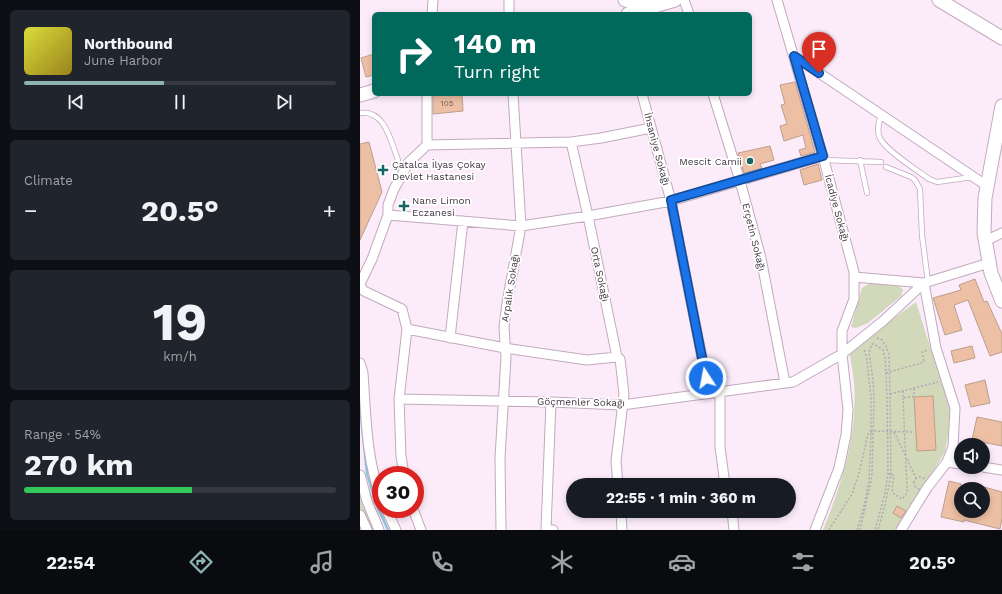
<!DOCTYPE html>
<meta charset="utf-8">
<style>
body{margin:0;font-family:"Work Sans",sans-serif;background:#20242c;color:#f1f3f6;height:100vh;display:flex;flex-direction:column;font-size:15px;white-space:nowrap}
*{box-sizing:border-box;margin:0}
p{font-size:13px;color:#9ea1a6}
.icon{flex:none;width:22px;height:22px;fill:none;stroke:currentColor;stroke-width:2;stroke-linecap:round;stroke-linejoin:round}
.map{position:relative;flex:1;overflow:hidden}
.panel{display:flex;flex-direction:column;gap:10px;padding:10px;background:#0d0f14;width:360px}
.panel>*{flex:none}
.guide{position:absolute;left:12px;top:12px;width:380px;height:84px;border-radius:6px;box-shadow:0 2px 6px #0003;background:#00695c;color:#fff;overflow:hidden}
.fabs{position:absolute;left:594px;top:438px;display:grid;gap:8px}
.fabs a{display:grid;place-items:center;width:36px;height:36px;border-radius:50%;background:#171b24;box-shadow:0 2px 6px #0003;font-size:20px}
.speed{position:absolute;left:12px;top:466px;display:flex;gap:8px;font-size:20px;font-weight:700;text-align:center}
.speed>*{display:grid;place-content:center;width:52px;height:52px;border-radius:50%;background:#171b24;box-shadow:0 2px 6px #0003;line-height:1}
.speed .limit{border:6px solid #d22;background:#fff;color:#111}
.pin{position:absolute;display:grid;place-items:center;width:34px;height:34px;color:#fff;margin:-41px -17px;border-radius:50% 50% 50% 0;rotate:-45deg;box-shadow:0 0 4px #0007}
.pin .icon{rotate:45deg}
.me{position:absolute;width:44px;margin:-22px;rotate:349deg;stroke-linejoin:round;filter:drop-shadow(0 0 3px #0008)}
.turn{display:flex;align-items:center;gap:14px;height:84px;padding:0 16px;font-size:18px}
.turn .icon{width:52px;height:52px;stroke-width:2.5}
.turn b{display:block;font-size:28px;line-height:34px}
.big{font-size:30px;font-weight:700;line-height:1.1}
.panel .tile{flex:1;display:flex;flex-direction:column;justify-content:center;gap:6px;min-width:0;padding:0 14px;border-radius:6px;background:#20242c}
.panel .dial{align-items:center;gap:0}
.dial b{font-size:52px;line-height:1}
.song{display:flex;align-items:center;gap:12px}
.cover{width:48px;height:48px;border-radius:6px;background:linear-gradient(135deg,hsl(60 70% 55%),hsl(50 70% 35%))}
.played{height:4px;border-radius:2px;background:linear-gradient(90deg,#8eb3b4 45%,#363941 45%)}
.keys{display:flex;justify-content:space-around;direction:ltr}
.heat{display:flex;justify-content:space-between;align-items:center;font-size:22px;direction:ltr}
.charge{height:6px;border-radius:3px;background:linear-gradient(90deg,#34c759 54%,#363941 0)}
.trip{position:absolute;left:206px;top:478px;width:230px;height:40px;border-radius:20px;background:#171b24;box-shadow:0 2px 6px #0003;font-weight:700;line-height:40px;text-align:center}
.tabs{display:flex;height:64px;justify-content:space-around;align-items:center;background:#090b0e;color:#9ea1a6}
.tabs .icon{width:28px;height:28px}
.tabs .on{color:#8eb3b4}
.tabs b{font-size:18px;color:#f1f3f6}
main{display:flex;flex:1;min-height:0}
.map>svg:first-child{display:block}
.green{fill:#d1d9ba}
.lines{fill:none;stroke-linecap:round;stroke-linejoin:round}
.stream{stroke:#8fc5dc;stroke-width:2.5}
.building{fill:#edbfa4;stroke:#bb9f8d}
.lane-casing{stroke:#c2a9bf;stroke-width:6}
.street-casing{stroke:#c2a9bf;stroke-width:11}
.secondary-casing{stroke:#c2a9bf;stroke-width:15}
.path{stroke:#b4a6b2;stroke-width:1.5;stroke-dasharray:2 2;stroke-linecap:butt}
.lane{stroke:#fff;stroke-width:4.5}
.street{stroke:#fff;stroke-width:9}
.secondary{stroke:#fff;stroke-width:13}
.route-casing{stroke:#114b97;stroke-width:10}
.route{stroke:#1a73e8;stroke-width:7}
.poi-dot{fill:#166564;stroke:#fff;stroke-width:1.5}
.labels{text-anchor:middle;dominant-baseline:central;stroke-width:3.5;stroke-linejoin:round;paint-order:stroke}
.number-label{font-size:8px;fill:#6d5a5a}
.street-label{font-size:10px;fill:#423841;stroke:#fff}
.poi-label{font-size:10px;fill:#423841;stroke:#fff;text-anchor:start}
</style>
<main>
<section class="panel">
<div class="tile">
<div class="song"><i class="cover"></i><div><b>Northbound</b><p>June Harbor</p></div></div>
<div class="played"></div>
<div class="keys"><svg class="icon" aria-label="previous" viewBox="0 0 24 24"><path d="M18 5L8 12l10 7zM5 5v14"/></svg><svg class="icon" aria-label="pause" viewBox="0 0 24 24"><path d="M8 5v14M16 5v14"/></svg><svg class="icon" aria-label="next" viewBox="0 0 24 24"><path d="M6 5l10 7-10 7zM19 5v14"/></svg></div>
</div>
<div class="tile"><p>Climate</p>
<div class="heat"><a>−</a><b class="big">20.5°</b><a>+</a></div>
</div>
<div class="tile dial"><b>19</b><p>km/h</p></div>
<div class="tile"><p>Range · 54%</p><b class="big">270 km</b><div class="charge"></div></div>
</section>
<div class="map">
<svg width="642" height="530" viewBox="0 0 642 530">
<rect width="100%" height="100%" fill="#fcecfa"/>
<!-- green -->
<path class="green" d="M 510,283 C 520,283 537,281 543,290 L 541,296 L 508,323 L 496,328 L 491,327 L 502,288 Z
M 556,302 L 592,416 L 585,452 L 538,530 L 463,530 C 482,483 498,434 494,382 C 493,372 491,361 489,351 Z
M 4,496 L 18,530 L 9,530 L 0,509 L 0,498 Z"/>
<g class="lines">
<!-- stream -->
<path class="stream" d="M 0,406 L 7,474 L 18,508 L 28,530"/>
</g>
<!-- building -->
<path class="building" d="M 14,54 L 14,75 L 6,77 L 1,58 Z
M 435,82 L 455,152 L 441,156 L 439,150 L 446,148 L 443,135 L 424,141 L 420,126 L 427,124 L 421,105 L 425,104 L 420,85 Z
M 73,94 L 102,94 L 103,111 L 73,114 Z
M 9,142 L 22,192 L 0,240 L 0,144 Z
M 410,146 L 414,160 L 400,164 L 402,168 L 384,173 L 378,153 Z
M 458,164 L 462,180 L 444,185 L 440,170 Z
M 615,279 L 624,302 L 627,301 L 642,334 L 642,352 L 630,356 L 608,300 L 594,305 L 602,330 L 585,335 L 573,298 L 601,290 L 599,285 Z
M 612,346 L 615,358 L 594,363 L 591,351 Z
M 625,380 L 630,403 L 611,407 L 605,385 Z
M 573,396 L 576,450 L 557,451 L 554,397 Z
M 617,417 L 642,422 L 642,446 L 612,440 Z
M 589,481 L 601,484 L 601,511 L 623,511 L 623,489 L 624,487 L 642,492 L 642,518 L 640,529 L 604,520 L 604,522 L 581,517 Z
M 537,506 L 546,511 L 541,518 L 533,513 Z"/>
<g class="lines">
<defs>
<path id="lane" d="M 0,113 C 25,109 31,142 38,160
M 521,115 C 519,122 517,128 519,136 C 523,149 557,170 569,179 L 577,182 L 612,177
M 464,160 L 521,162
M 500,160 L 507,193
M 526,167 L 551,177 L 555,180 L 560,189 L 562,235 L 568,282"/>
<path id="street" d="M 149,0 L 149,14
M 324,0 L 329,14
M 417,0 L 464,160 L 494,272 L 494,299 L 482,331 L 482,354 L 488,410 L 486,435 L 479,468 L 455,530
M 72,14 L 73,0
M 434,56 L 627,186
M 282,94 L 311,201 L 349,393
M 353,94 L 380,181 L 401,258 L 425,383
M 211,142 L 228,216 L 257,357 L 260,359 L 264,394 L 256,461 L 258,485
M 67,145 L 211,142 L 241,138 L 291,128
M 28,215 L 161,226 L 228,216 L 311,201 L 463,156
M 625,241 L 642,233
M 494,277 L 564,283
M 0,284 L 12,259 L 28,215 L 28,205 L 34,189 L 49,162 L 67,145 L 67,94
M 0,286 L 4,291 L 42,309 L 47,329 L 39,399 L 41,456 L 44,475
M 47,329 L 145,348 L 227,360 L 257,357
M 90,338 L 103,221
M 0,363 L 3,373 C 6,413 6,460 21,497
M 360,392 L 360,447 L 365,485
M 39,399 L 191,402 L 262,405 L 433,382 L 482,354 L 523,321 L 564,283 L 629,263
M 191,402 L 186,529 L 193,530
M 587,462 L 601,464
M 623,467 L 642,470
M 0,475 L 7,501 L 19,530
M 26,509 L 36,530
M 53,509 L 61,530
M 261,511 L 262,530
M 372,511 L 374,530
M 0,515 L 7,530
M 141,530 L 140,458 L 146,357 L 144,327 L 147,303 L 161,226 L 153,94
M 541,530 L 567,488 L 587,462 L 593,447 L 595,408 L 576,348 L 564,283"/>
<path id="secondary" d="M 265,0 L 291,7
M 579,0 L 642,38
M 268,14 L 315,0
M 0,95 L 14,91
M 642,106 L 625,198 L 624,233 L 631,273 L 642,301"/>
</defs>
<!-- lane casing -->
<use href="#lane" class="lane-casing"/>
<!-- street casing -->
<use href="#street" class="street-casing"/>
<!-- secondary casing -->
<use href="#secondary" class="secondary-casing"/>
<!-- path -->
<path class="path" d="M 517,338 L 521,339 L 526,346 L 529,354 L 530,394 L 531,475 L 525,505 L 518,530
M 526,373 L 561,363 L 564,361 L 562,352 L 568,350
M 543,391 L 543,398 L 554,396 L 554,388
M 530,394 L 578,382
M 534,432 L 545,455
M 547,459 L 556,478
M 528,474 L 531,474 L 534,476 L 532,488 L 533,493 L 542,499 L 547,493 L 547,487 L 543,398
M554 483a6 6 0 1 1 12 0a6 6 0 1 1-12 0Z
M 469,530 L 492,494 L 499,473 L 508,434 L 513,431 L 552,432
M 497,530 L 503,510 L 509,482 L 511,432 L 511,398 L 507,360 L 504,348
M 500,530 L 511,481 L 512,474 L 514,400 L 513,381 L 509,352 L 512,344 L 514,344 L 523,350 L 525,357 L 527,394 L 528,474 L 525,493 L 515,530"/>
<!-- lane -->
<use href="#lane" class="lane"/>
<!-- street -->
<use href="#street" class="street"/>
<!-- secondary -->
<use href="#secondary" class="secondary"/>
</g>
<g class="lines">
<defs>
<path id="route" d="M 346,378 L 311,200 L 463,156 L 434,56 L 459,73"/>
</defs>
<!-- route casing -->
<use href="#route" class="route-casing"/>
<!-- route -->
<use href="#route" class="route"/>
</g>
<!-- markers -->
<g class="poi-dot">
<circle cx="390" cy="161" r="4"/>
<path d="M21 164h4v4h4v4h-4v4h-4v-4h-4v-4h4z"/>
<path d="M42 200h4v4h4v4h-4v4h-4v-4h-4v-4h4z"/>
</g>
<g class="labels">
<!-- number labels -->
<g class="number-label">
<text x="87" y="103">105</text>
</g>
<!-- street labels -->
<g class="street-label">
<text transform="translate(297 149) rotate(75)">İhsaniye Sokağı</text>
<text transform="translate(477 208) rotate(75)">İcadiye Sokağı</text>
<text transform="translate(394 237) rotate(76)">Erçetin Sokağı</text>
<text transform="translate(240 274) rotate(78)">Orta Sokağı</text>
<text transform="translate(150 288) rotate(-81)">Arpalık Sokağı</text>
<text transform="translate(221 402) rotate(1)">Göçmenler Sokağı</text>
</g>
<!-- poi labels -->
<g class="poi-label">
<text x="382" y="161" text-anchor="end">Mescit Camii</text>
<text x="32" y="164">Çatalca İlyas Çokay<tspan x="32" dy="12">Devlet Hastanesi</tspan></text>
<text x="52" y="200">Nane Limon<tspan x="52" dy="12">Eczanesi</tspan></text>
</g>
</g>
</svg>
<div class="fabs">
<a><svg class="icon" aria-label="sound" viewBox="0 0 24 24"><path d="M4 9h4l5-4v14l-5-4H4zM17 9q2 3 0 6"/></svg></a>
<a><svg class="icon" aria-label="search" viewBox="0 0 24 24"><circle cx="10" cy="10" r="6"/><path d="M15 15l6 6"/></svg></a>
</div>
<div class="speed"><div class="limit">30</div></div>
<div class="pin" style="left:459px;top:73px;background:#d93025"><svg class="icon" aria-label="arrive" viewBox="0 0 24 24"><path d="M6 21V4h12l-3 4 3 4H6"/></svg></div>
<svg class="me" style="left:346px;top:378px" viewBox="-20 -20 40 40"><circle r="17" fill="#1a73e8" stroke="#fff" stroke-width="3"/><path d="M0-11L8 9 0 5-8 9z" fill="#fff"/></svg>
<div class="trip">22:55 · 1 min · 360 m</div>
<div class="guide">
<div class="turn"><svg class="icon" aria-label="right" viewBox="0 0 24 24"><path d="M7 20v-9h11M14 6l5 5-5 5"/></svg><div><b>140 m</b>Turn right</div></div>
</div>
</div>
</main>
<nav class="tabs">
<b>22:54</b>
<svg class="icon on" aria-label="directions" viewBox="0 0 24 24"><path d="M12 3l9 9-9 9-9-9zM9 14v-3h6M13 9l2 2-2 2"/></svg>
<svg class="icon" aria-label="music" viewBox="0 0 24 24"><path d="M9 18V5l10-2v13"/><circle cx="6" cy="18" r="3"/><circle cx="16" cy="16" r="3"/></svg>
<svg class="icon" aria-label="phone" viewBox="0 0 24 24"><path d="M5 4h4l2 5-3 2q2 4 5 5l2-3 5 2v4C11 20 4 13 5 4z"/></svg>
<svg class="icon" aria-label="climate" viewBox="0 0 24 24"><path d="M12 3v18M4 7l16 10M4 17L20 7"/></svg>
<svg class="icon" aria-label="car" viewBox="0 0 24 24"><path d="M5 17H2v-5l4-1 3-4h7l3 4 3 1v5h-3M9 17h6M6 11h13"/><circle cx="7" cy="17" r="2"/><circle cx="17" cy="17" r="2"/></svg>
<svg class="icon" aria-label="filters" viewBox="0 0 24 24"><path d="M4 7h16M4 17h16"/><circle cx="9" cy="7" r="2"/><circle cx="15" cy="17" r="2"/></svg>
<b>20.5°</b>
</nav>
